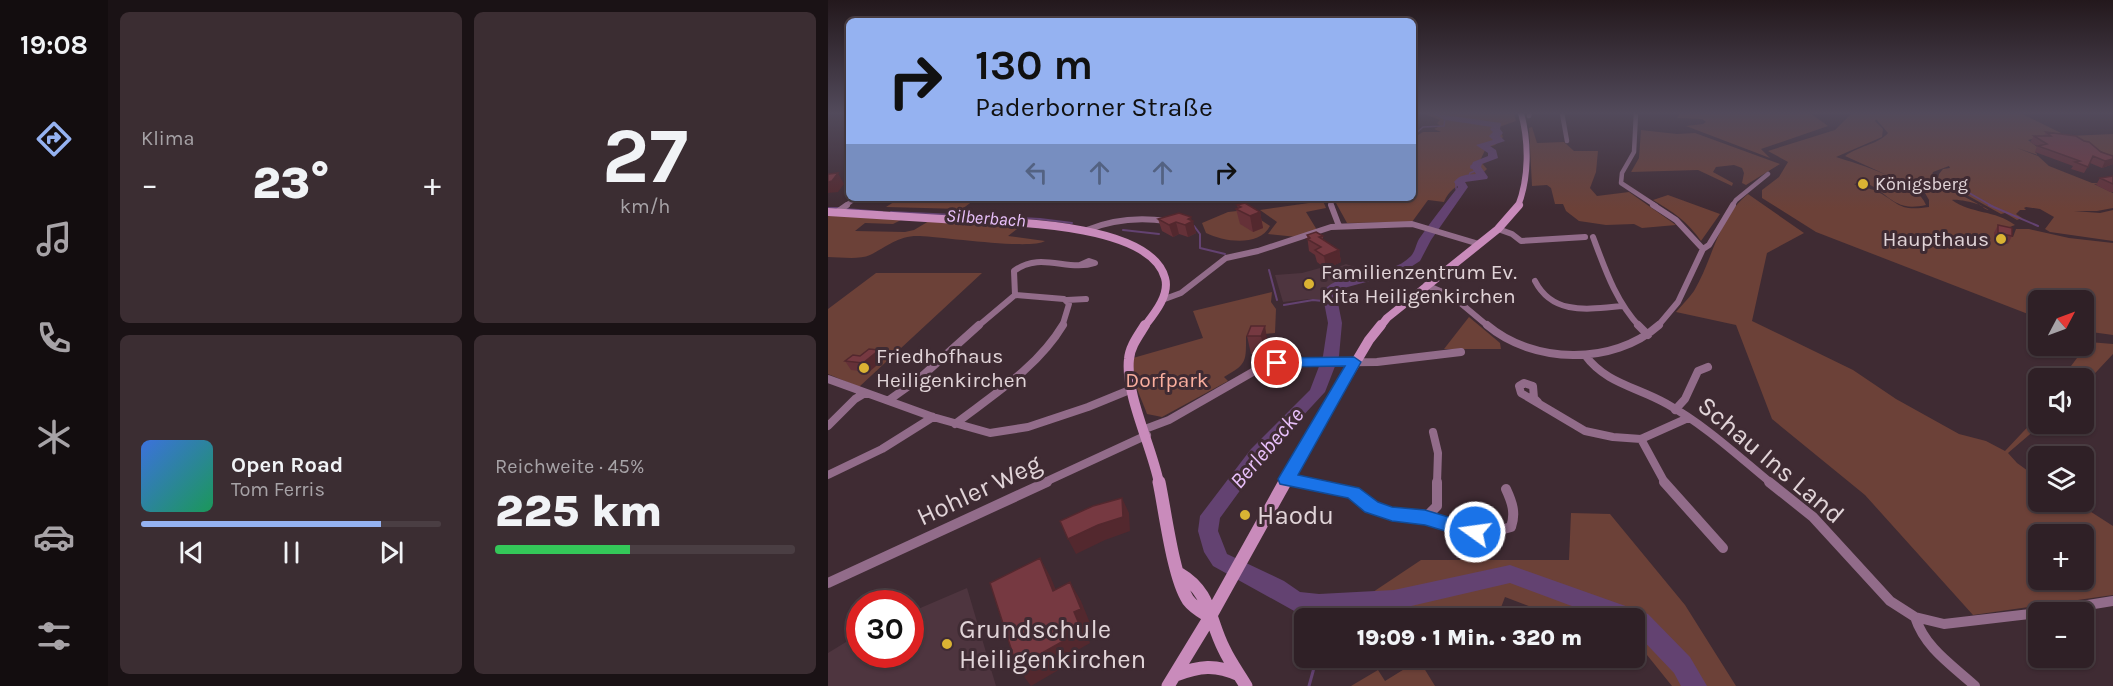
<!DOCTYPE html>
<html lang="de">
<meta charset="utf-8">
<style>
body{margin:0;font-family:Karla,sans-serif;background:#3b2d32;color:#f1f3f6;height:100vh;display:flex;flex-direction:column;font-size:22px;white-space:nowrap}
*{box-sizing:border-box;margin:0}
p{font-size:20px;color:#a7a3a7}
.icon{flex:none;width:33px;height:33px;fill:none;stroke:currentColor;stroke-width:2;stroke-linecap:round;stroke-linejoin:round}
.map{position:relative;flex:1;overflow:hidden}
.side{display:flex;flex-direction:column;gap:12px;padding:12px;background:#1a1215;width:720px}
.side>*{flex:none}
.guide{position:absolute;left:18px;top:18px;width:570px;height:183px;border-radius:9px;box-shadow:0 2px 4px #0004,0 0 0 2px #4a3e43;background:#95b2f1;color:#111;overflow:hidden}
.needle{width:39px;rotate:49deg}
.controls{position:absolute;left:1200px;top:290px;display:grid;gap:12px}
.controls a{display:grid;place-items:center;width:66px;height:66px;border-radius:9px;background:#2f2026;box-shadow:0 2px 4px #0004,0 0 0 2px #4a3e43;font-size:30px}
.speed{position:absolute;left:18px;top:590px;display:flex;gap:12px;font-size:30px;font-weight:700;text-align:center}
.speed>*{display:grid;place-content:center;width:78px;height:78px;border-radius:50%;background:#2f2026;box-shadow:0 2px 4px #0004,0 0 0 2px #4a3e43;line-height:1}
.speed .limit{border:9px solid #d22;background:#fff;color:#111}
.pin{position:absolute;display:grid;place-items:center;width:51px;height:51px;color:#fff;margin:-26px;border:3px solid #fff;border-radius:50%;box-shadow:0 2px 6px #0007}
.me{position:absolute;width:66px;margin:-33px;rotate:284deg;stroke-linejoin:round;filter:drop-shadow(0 0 4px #0008)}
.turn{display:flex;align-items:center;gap:21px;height:126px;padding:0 30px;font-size:27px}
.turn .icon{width:78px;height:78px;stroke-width:2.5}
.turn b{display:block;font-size:42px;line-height:51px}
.lanes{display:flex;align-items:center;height:57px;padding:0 30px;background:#0003;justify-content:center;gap:30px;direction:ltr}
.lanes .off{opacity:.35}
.big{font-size:45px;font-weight:800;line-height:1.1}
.side .widget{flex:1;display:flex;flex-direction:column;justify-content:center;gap:9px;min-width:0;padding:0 21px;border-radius:9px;background:#3b2d32}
.side .dial{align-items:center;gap:0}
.dial b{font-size:78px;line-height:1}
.song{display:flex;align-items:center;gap:18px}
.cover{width:72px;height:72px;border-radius:9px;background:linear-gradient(135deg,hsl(220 70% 55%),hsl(150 70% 35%))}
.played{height:6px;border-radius:3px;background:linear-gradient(90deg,#95b2f1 80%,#4a3e43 80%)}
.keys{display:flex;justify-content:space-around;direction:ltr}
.heat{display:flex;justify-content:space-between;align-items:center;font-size:33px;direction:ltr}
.charge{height:9px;border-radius:4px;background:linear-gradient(90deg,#34c759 45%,#4a3e43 0)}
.side .tiles{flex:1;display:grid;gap:12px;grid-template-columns:repeat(2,1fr)}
.trip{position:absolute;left:466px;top:608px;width:351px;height:60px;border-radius:9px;background:#2f2026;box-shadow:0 2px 4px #0004,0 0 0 2px #4a3e43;font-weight:800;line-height:60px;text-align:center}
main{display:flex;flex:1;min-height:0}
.tabs{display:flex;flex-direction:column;width:108px;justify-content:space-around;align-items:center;background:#130d0f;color:#a7a3a7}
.tabs .icon{width:42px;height:42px}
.tabs .on{color:#95b2f1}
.tabs b{font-size:27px;color:#f1f3f6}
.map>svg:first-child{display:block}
.built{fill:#4e353f}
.green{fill:#6c4138;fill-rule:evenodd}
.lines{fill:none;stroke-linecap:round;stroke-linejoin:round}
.stream-far2{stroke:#634271;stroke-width:1.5}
.stream-far1{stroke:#634271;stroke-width:2}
.stream{stroke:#634271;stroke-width:3}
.river{fill:#634271;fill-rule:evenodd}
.street-far3{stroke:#926c8a;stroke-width:4.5}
.street-far2{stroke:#926c8a;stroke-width:6}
.street-far1{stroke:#926c8a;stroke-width:8}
.street{stroke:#926c8a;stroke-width:10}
.secondary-far3{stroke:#c98bbb;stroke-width:6}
.secondary-far2{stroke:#c98bbb;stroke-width:8}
.secondary-far1{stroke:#c98bbb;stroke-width:10}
.secondary{stroke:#c98bbb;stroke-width:13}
.wall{fill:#653138}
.shaded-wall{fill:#53282e}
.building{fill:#763941;stroke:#53282e;stroke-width:1.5}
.route{fill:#1a73e8;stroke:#114b97;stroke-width:1.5}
.poi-dot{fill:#dab333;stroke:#3f2b33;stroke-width:2}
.labels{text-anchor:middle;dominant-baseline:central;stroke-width:6;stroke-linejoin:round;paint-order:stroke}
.far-poi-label{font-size:18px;fill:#e1d4d8;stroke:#3f2b33;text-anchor:start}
.far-water-label{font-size:18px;font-style:italic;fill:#e9c0fb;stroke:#3f2b33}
.poi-label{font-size:21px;fill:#e1d4d8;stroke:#3f2b33;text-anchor:start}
.park-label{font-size:21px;fill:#f9ae9e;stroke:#3f2b33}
.water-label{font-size:22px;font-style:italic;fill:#e9c0fb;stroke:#3f2b33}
.near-street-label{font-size:26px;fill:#e1d4d8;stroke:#3f2b33}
.near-poi-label{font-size:26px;fill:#e1d4d8;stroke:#3f2b33;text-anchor:start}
</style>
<main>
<nav class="tabs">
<b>19:08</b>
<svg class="icon on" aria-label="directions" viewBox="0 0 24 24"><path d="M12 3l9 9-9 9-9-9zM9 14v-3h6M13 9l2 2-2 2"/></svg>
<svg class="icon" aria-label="music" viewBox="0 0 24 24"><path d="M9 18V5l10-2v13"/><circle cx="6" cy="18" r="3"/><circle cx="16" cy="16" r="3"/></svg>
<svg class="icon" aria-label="phone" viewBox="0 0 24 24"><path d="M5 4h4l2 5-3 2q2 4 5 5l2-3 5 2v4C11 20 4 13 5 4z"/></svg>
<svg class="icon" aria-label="climate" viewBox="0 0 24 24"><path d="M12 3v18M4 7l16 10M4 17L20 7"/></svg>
<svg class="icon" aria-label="car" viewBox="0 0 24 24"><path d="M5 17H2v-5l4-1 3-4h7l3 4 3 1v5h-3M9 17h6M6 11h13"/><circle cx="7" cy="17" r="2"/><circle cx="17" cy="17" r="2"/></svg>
<svg class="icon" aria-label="filters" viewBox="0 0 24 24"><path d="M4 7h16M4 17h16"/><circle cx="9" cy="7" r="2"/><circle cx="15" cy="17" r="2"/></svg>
</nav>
<section class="side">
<div class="tiles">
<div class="widget"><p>Klima</p>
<div class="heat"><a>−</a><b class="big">23°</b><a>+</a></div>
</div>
<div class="widget dial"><b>27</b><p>km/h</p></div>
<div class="widget">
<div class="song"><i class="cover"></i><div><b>Open Road</b><p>Tom Ferris</p></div></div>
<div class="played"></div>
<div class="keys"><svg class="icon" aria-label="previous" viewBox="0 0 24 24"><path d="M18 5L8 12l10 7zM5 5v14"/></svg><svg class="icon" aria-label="pause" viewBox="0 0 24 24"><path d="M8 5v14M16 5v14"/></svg><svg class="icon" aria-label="next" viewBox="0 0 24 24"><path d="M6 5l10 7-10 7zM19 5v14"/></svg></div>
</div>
<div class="widget"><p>Reichweite · 45%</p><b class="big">225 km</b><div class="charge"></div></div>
</div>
</section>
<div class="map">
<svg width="1285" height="686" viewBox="0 0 1285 686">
<rect width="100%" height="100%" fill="#3f2b33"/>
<!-- built -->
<path class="built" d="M 518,264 L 548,274 L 508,286 L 498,296 L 498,302 L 482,299 L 455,302 L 447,275 L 474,273 L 492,268 L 500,271 Z
M 139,588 L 168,686 L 0,686 L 0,653 L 31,634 L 32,654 L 82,654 L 83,612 Z"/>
<!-- green -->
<path class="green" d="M 594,113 L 686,113 L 688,121 L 671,127 L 675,137 L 667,145 L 658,148 L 652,161 L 659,169 C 645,184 626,179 616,202 L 600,200 L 584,222 L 519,223 L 508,203 L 509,198 L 585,198 L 585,138 L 595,132 L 613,132 L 606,129 L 612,126 L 609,123 L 612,120 Z
M 852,113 L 982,113 L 1000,126 L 933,149 L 942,158 L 858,126 L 875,124 L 878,122 L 874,119 L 849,118 Z
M 1024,113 L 1192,113 L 1233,133 L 1200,140 L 1216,152 L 1207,152 L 1210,155 L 1189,148 L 1210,156 L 1221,166 L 1264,183 L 1281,183 L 1266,184 L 1285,193 L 1285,208 L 1269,211 L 1246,211 L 1272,213 L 1285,210 L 1285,241 L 1222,232 L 1217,229 L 1226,217 L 1212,209 L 1198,207 L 1196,208 L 1198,210 L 1192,210 L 1188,214 L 1194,218 L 1189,220 L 1177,213 L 1173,214 L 1110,179 L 1111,174 L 1115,169 L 1122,168 L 1121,166 L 1105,172 L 1102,180 L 1092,190 L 1017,156 C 1030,146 1049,145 1060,133 L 1048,119 L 1047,121 L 1055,129 L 1054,137 L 1008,157 C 1031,164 1090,182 1098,205 C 1088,207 1078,208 1069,203 C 1054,196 1045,179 1026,184 C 1033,189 1040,187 1048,191 C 1071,202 1069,212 1101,207 L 1101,200 L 1097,193 L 1111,183 L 1161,210 C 1154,209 1156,205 1149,204 C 1143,202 1129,199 1124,200 C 1143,214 1167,210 1187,225 L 1166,233 L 1185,237 L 1188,229 L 1201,229 L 1241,238 L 1285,243 L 1285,335 L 1256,331 L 1256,300 L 1210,300 L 1210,315 L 1200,314 L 988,232 L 934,198 L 934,190 L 951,177 L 960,162 L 940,151 L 1007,130 Z
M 704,127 L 709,143 L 736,142 L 746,151 L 770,151 L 768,172 L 762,188 L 769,196 L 801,192 L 848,225 L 814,228 L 806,224 L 778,225 L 751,221 L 738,211 L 735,204 L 727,204 L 723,188 L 719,185 L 704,186 L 701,128 Z
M 813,130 L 849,134 L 867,133 L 952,164 L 918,185 L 914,183 L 916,173 L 914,168 L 906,165 L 888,167 L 885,172 L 905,183 L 904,186 L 870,170 L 803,172 L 811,158 Z
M 1285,134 L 1285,157 L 1242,136 Z
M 920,194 L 976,233 L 939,253 L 924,321 L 1025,370 L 1068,399 L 1131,434 L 1158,441 L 1177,451 L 1210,416 L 1210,423 L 1215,423 L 1180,453 L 1189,463 L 1210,478 L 1210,501 L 1246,501 L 1285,526 L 1285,595 L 1145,615 L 1037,495 L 944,419 L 908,325 L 848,312 C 854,305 861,298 866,291 C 885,259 890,218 920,194 ZM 1210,534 L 1256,534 L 1256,579 L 1210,579 Z
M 840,195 L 892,214 L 873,241 C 860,222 844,211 825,200 Z
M 72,198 L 137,202 L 143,198 L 149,198 L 134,209 L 58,207 Z
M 495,201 L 498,208 L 478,212 L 489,230 L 469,237 L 440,234 L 449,222 L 432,210 Z
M 418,210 L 442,226 C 431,247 396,242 378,233 L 374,223 L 400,212 Z
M 0,214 L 75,219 L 65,224 L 37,223 L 27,231 L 77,232 L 86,230 L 101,221 L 194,225 L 180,236 L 217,241 C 203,250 115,237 92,236 C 71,235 60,246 42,255 C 31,260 12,257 0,257 Z
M 48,273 L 154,273 L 31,387 L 0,374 L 0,309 Z
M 444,292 L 443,302 L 448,309 L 447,333 L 418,336 C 418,362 419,364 396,377 L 400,381 L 334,417 L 319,414 C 313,397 301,376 305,358 L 375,338 L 365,311 Z
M 641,317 L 672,343 L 673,349 L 616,349 Z
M 1261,342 L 1285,344 L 1285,354 L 1256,385 L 1256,378 L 1234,378 Z
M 743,513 L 782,514 L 857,605 L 908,686 L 844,686 L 815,650 L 807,647 L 807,618 L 733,618 L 677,597 L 669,618 L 517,618 L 506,597 L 536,598 L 593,560 L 741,560 Z
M 591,660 L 607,686 L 523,686 L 550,670 L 557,681 Z"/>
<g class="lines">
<!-- stream-far2 -->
<path class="stream-far2" d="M 585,136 L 595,127 L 616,126 L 617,117
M 648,168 L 643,168 L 643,166 L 650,162
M 640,178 L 642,173 L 649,170
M 631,182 L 628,183 L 628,189 L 632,191
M 1129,186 L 1164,206"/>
<!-- stream-far1 -->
<path class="stream-far1" d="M 1161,205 L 1210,226
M 0,208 L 12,208
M 18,209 L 54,212
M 63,212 L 212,219 L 244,223
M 366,226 L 372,234 L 372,248 L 397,254
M 295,230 L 331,234
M 441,270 L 449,300
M 456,305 L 485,300 L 504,302"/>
<!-- stream -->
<path class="stream" d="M 468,602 L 478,618
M 481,686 L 489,657"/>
<!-- river -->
<path class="river" d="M 602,113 L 673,123 L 672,129 L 675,133 L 672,136 L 677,141 L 662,146 L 668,150 L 670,158 L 654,164 L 653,167 L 660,177 L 659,179 L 637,182 L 640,187 L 603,240 L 592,261 L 575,272 L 516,288 L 508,293 L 514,323 L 511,356 L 497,392 L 435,459 L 392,518 L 390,531 L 399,554 L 456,581 L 472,592 L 491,594 L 566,590 L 682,565 L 820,614 L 862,657 L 879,686 L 853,686 L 846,673 L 807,632 L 807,618 L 776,618 L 682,583 L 566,610 L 491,614 L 468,612 L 385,566 L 376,552 L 370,531 L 372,516 L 423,449 L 482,390 L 495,356 L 500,323 L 494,292 C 515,267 560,280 583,256 C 587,252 588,244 591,239 C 603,221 617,204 630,187 L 626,182 C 632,174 639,175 648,174 L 643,167 L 645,162 L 660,156 L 660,153 L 648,145 L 665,140 L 661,136 L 665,132 L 662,129 L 664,127 L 617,120 Z"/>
<!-- street-far3 -->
<path class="street-far3" d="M 734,113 L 739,141
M 808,113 L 806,152 L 794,173 L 793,183 L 828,206
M 701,116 L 702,113
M 501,198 L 504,206
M 17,206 L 28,198
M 904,206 L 908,200 L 940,174"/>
<!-- street-far2 -->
<path class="street-far2" d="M 503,205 L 511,226
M 825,205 L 848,220 L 875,249
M 9,212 L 19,205
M 670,229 L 684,234 L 693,241 L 757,237
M 259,230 C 285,219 311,217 339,221
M 765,237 C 777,269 788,302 812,327
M 707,281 C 725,316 761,309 795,306
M 598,285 L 624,296 L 661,327
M 239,300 L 258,299
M 334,300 L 353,293 L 398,258 L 430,251 L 503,227 L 584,224 L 651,244
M 149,327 L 187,295
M 234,327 L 241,304 L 236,299 L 187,295 L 186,271 C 212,251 240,272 267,263 L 261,261 L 252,265
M 829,327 L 850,302 L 875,249 L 881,245 L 905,205"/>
<!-- street-far1 -->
<path class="street-far1" d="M 659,325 C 705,364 785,366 831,325
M 810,325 L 820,335
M 757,355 C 778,384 810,387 839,404 C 877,425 910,456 943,483
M 0,379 L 105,417 L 162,433 L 200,427 L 260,407 L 304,389
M 61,400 L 92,378 L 151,325
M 710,402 L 706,398 L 705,386 L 696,383 L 691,386 L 693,393 L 757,431 L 785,437 L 813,439
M 847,410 L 857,399 L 870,371 L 880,367
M 127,424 C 165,395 210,367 235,325
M 0,426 L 27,399 L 37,393
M 317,429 L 341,420 L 430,369 L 449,363 L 549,362 L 633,352
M 605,432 L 610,453 L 609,483
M 0,475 L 54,449 L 105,417
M 458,479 L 479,483
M 215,483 L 319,435
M 837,483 L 813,439 L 860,418"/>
<!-- street -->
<path class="street" d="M 471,482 L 525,492 L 543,507 L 576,517 L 597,518 L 630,529 L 665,532 L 683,527 C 688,513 684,502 678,489
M 836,482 L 895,548
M 941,482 L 985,517 L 1062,601 L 1087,617 C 1097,648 1124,665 1147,686
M 597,518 L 609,506 L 609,482
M 0,583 L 219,482
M 1217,612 L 1285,601
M 1087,617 L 1116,624 L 1210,613"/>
<!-- secondary-far3 -->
<path class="secondary-far3" d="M 690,206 C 701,178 701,142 693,113"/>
<!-- secondary-far2 -->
<path class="secondary-far2" d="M 0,212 C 38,214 76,217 114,219 C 162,222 321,219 337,278 C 342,295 326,314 316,327
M 552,327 L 559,318 L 670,229 L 691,205"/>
<!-- secondary-far1 -->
<path class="secondary-far1" d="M 317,325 C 311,335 302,346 301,359 C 297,394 324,447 331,483
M 456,483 L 541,340 L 553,325"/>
<!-- secondary -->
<path class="secondary" d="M 331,482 C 337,510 345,577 360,600 C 366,608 374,612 382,617
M 352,574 C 383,592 381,620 396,649 C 402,662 411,674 418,686
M 348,675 C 371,666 388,664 411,675
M 340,686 L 382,617 L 457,482"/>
</g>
<!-- wall -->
<path class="wall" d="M 1218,132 L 1256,141 L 1273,152 L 1285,156 L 1285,164 L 1274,168 L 1262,163 L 1256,173 L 1243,169 L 1245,166 L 1207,152 L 1209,146 L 1202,142 L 1206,136 L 1216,136 Z
M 1285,176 L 1285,192 L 1282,192 L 1268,185 L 1272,178 Z
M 409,205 L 432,212 L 435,228 L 425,232 L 412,224 L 408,209 L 410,208 Z
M 330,219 L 364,221 L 368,233 L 360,237 L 351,234 L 345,237 L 334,231 Z
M 1170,225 L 1184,236 L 1180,244 L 1166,241 L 1166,233 Z
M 479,235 L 495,236 L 495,240 L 511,250 L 513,262 L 498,269 L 489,262 L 487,255 L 481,251 Z
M 423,326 L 440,344 L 437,354 L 423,354 L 419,336 Z
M 56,359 L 41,372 L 23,370 L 17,361 Z"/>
<!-- shaded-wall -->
<path class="shaded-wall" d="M 1285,159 L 1285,164 L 1274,168 L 1277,161 Z
M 10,173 L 16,184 L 10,192 L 0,193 L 0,182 Z
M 432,212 L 435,228 L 425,232 L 422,216 Z
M 363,217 L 364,222 L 365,221 L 368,233 L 360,237 L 357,225 L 360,219 Z
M 348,222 L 351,234 L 345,237 L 341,225 Z
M 511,250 L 513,262 L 498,269 L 496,256 Z
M 437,326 L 440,344 L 437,354 L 433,336 Z
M 51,350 L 56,359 L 41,372 L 35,363 Z
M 294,498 L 301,513 L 302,531 L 277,540 L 248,554 L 240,539 Z
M 212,558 L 223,578 L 236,610 L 225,591 Z
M 242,582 L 253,601 L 264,628 L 258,632 L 262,643 L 248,651 L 251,658 L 203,686 L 189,667 L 246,612 Z"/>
<!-- building -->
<path class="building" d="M 1218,132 L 1248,136 L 1256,141 L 1261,142 L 1273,152 L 1285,156 L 1285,159 L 1277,161 L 1265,156 L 1260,167 L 1247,162 L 1252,161 L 1210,146 L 1219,144 L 1206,136 L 1223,136 Z
M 10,173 L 4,181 L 0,182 L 0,175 L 1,174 Z
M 1285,176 L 1285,184 L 1272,178 Z
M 417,203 L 432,212 L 422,216 L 408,209 L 413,207 L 409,205 Z
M 351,213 L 363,217 L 360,219 L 365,221 L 357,225 L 348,222 L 341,225 L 330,219 Z
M 1170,225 L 1184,228 L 1184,236 L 1170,233 Z
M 488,232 L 495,236 L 491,237 L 511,250 L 496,256 L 487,250 L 493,247 L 479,239 L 482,238 L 479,235 Z
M 423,326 L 437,326 L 433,336 L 419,336 Z
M 41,349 L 51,350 L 35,363 L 17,361 L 25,355 L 32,356 Z
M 294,498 L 295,517 L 270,525 L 240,539 L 232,521 L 265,506 Z
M 212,558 L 225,591 L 242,582 L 253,609 L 246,612 L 251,624 L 236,632 L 239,639 L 189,667 L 162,583 Z"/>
<!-- sky -->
<linearGradient id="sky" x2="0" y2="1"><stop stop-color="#23181c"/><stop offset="0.54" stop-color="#524a5b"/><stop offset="1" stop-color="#524a5b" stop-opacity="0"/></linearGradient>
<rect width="1285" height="209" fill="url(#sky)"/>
<!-- route -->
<path class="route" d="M 526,357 L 533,362 L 470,475 L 531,488 L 550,502 L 564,507 L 597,510 L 654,527 L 656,532 L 654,537 L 647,540 L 597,525 L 564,521 L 537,512 L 520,498 L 452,484 L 450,479 L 517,366 L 449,367 L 442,363 L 449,358 Z"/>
<!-- markers -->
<g class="poi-dot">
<circle cx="1035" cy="184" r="6"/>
<circle cx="1173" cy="239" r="6"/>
<circle cx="481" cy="284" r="6"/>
<circle cx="36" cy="368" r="6"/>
<circle cx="417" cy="515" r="6"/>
<circle cx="119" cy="644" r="6"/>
</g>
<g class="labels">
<!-- far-poi labels -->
<g class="far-poi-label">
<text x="1047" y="184">Königsberg</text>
</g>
<!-- far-water labels -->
<g class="far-water-label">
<text transform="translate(158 218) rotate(4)">Silberbach</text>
</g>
<!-- poi labels -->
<g class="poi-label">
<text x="1161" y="239" text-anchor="end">Haupthaus</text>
<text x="493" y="272">Familienzentrum Ev.<tspan x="493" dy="24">Kita Heiligenkirchen</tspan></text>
<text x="48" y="356">Friedhofhaus<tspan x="48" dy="24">Heiligenkirchen</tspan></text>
</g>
<!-- park labels -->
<g class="park-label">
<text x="339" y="380">Dorfpark</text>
</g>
<!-- water labels -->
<g class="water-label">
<text transform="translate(439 448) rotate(-49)">Berlebecke</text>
</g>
<!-- near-street labels -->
<g class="near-street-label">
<text transform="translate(943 460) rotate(40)">Schau Ins Land</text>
<text transform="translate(151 490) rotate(-25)">Hohler Weg</text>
</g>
<!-- near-poi labels -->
<g class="near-poi-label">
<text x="429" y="515">Haodu</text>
<text x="131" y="629">Grundschule<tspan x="131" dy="30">Heiligenkirchen</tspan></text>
</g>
</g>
</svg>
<div class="controls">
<a><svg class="needle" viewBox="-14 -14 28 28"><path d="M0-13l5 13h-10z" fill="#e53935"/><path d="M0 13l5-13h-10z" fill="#a7a3a7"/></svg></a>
<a><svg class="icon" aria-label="sound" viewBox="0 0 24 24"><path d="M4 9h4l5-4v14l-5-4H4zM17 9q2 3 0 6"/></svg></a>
<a><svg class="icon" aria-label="layers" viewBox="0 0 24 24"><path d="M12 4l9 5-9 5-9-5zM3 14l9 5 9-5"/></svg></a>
<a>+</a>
<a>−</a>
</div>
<div class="speed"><div class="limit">30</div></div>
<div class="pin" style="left:449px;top:363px;background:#d93025"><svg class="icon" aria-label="arrive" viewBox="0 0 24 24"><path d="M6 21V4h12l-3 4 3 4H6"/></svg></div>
<svg class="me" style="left:647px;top:532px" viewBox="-20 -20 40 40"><circle r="17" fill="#1a73e8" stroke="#fff" stroke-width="3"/><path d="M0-11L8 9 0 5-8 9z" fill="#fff"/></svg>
<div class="trip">19:09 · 1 Min. · 320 m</div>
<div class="guide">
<div class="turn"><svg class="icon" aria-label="right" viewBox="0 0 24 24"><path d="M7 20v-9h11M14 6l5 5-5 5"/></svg><div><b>130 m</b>Paderborner Straße</div></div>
<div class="lanes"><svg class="icon off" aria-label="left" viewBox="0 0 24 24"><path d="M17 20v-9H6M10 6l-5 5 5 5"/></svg><svg class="icon off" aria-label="ahead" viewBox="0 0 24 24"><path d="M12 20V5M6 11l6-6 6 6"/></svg><svg class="icon off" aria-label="ahead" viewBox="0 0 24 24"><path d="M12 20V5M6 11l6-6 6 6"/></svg><svg class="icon" aria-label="right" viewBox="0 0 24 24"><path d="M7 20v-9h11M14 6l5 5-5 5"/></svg></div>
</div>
</div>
</main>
